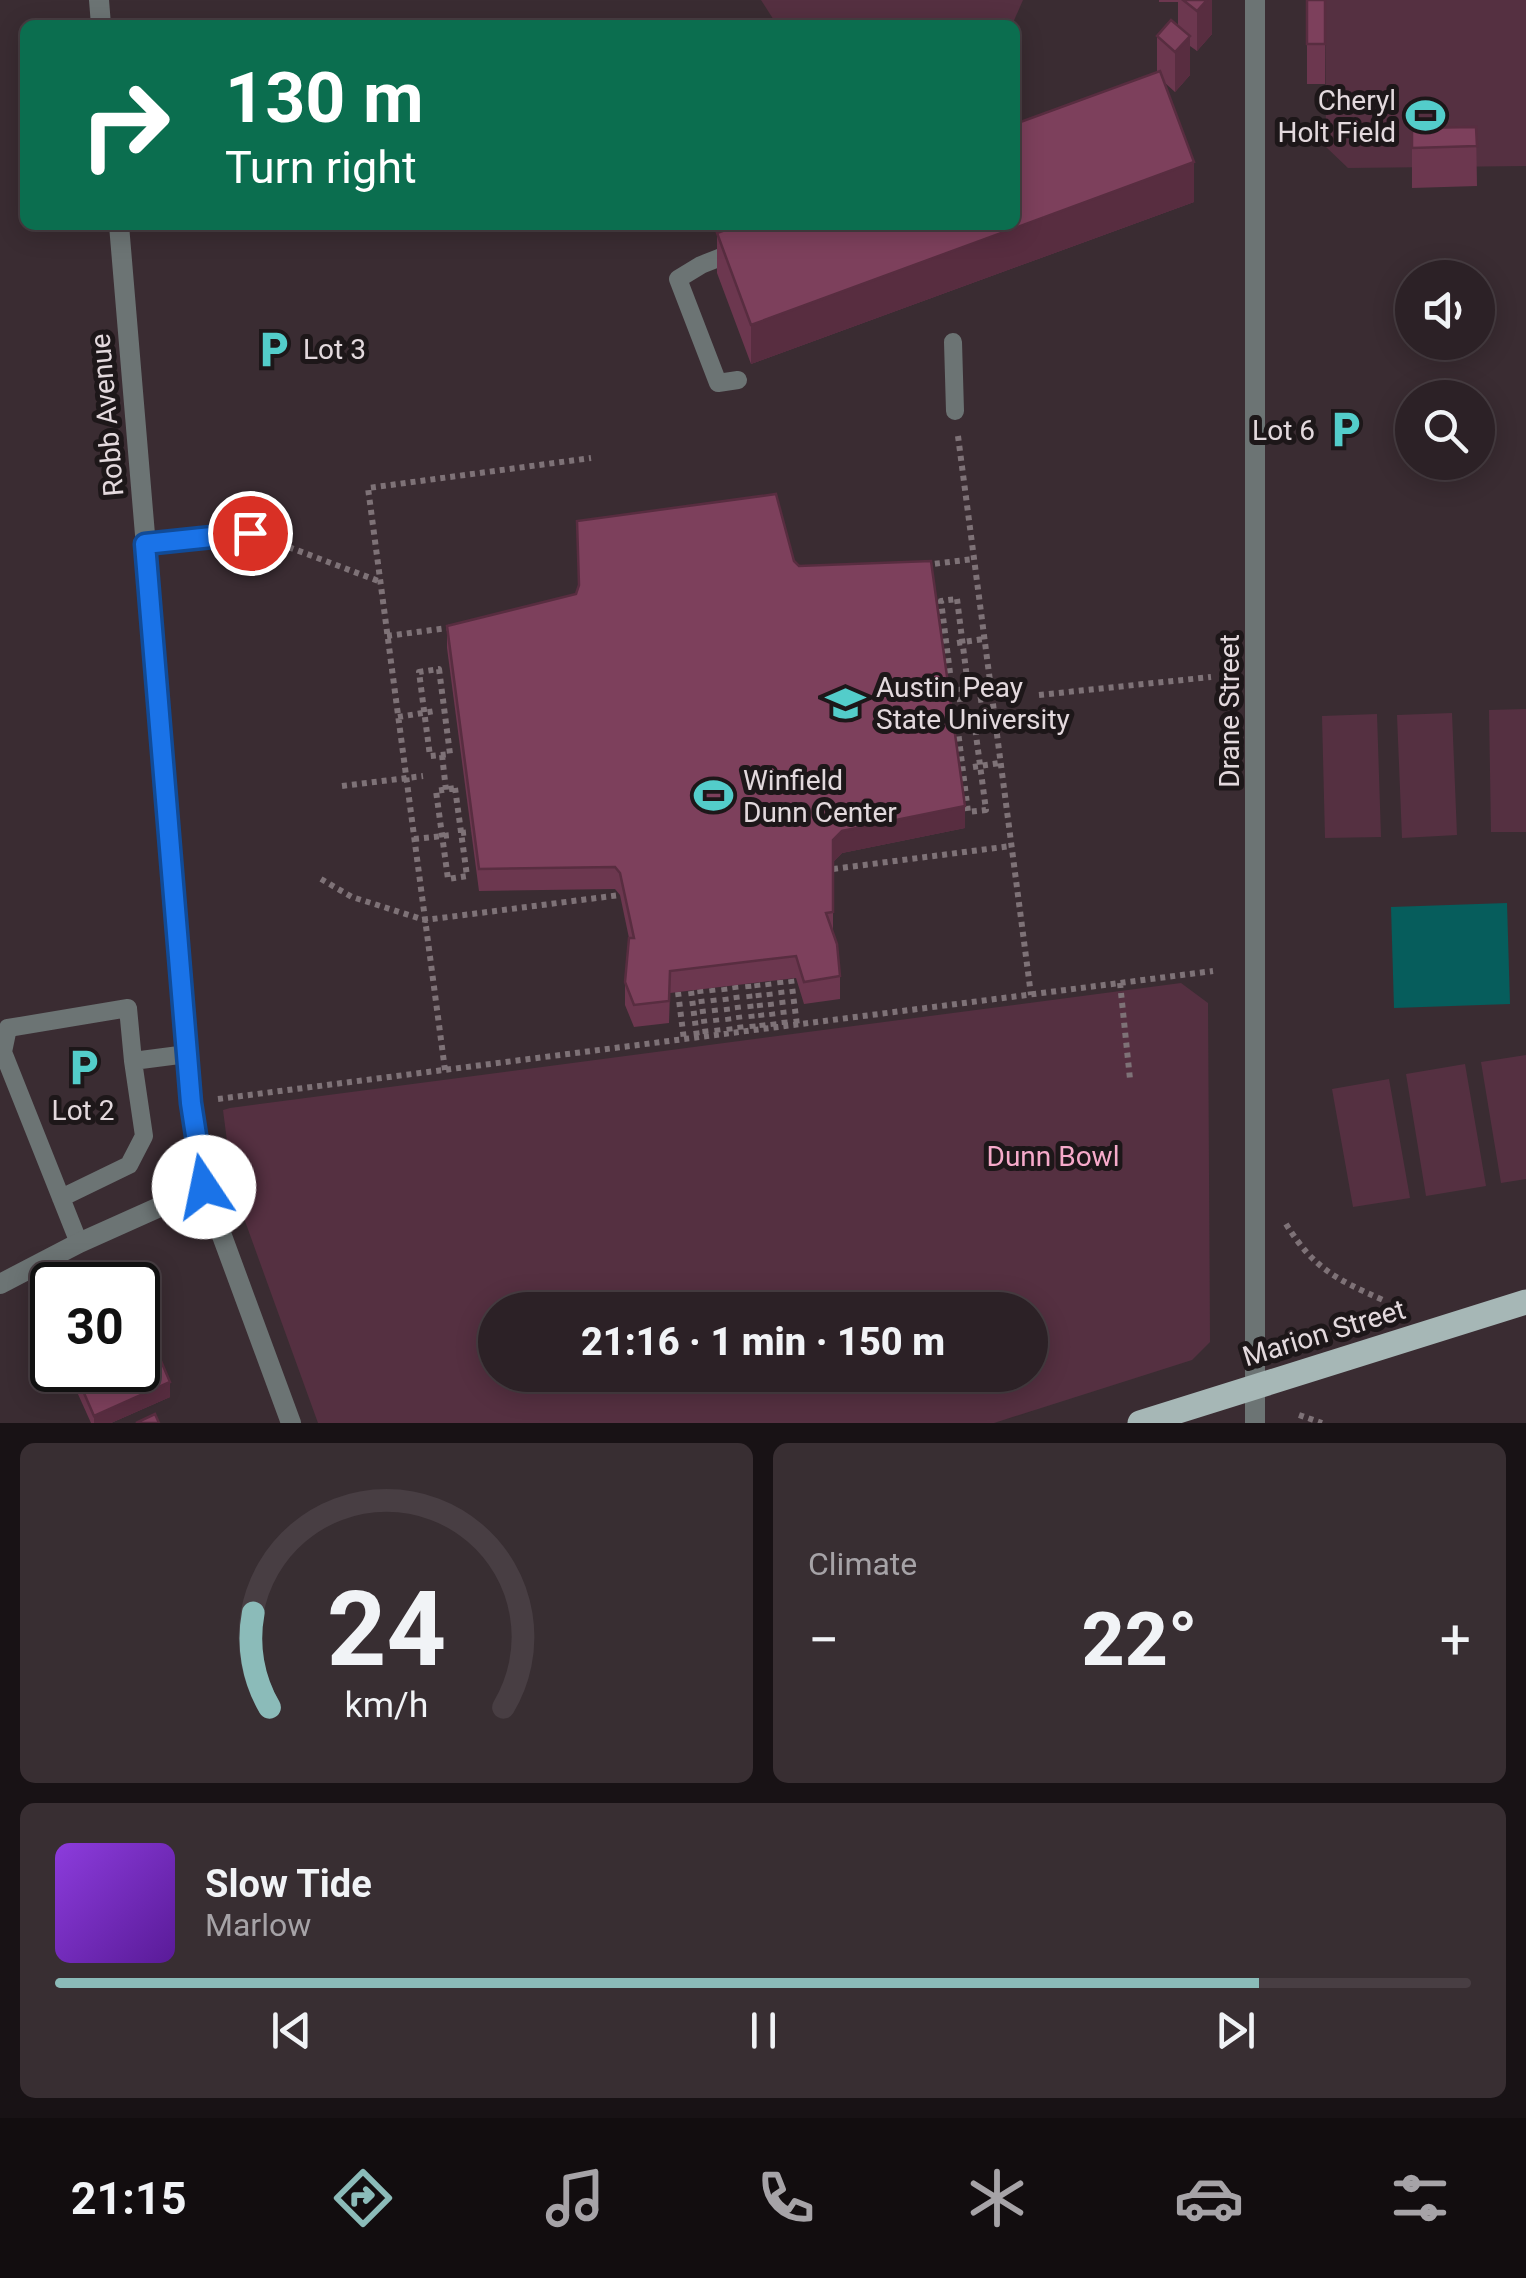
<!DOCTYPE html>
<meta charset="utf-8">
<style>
body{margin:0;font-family:Roboto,sans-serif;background:#382e32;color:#f1f3f6;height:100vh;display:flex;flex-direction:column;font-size:38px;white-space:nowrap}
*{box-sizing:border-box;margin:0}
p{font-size:32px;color:#a6a3a7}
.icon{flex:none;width:55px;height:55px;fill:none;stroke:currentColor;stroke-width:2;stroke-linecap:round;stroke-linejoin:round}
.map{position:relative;height:1423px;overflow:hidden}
.sheet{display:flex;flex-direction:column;gap:20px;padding:20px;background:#181215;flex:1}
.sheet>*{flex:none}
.guide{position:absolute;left:20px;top:20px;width:1000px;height:210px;border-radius:15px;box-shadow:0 5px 25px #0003,0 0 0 2px #483e43;background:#0b6e4f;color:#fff;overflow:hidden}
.tools{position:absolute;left:1395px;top:260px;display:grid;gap:20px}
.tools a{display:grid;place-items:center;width:100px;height:100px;border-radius:50%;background:#2c2126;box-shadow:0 5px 25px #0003,0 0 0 2px #483e43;font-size:50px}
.speed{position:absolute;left:30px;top:1262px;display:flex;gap:20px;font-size:50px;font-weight:700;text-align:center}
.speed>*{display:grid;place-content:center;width:130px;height:130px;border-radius:50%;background:#2c2126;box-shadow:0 5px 25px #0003,0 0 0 2px #483e43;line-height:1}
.speed .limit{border:5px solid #111;border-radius:15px;background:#fff;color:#111}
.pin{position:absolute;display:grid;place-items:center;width:85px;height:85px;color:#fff;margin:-42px;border:5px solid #fff;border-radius:50%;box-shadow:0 2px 10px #0007}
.me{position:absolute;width:110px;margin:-55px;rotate:349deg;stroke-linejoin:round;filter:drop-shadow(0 0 8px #0008)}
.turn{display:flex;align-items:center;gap:35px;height:210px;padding:0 40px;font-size:45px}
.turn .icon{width:130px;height:130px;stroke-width:2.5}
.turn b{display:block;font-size:70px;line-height:85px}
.big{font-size:75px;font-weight:800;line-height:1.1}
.sheet .card{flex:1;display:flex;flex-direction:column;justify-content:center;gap:15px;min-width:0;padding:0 35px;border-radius:15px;background:#382e32}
.sheet .dial{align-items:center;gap:0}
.dial svg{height:260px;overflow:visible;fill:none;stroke:#483e43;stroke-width:7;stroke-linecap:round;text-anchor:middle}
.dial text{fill:#f1f3f6;stroke:none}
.song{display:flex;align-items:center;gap:30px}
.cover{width:120px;height:120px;border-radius:15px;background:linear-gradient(135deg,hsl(270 70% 55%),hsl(270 70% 35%))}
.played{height:10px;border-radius:5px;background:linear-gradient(90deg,#8bbbb9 85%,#483e43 85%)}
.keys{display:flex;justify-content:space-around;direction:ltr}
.heat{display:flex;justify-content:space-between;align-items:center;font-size:55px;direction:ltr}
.sheet .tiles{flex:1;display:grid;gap:20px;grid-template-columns:1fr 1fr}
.card:last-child{grid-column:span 2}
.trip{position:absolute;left:478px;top:1292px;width:570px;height:100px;border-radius:50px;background:#2c2126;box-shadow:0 5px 25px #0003,0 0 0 2px #483e43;font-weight:800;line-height:100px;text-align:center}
.tab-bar{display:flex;height:160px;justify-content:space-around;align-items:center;background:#120d0f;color:#a6a3a7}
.tab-bar .icon{width:70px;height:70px}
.tab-bar .selected{color:#8bbbb9}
.tab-bar b{font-size:45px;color:#f1f3f6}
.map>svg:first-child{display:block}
.green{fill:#553041;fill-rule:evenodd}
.water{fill:#065d5c}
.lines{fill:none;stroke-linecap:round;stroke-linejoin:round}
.path{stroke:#7e7277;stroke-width:6;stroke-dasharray:5 5;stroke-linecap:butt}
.lane{stroke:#6c7474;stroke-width:18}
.street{stroke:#6c7474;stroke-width:20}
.primary{stroke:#a6b7b6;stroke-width:25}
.wall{fill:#6c374f}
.shaded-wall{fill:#582d40}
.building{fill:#7d405c;stroke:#582d40;stroke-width:2.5}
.route-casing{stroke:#114b97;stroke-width:25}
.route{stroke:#1a73e8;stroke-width:18}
.labels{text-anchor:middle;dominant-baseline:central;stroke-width:10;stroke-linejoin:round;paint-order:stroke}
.poi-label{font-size:28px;fill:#e3d9dd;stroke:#1d1719;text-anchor:start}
.street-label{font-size:28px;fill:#e3d9dd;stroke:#1d1719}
.park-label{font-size:28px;fill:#f6aaca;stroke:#1d1719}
</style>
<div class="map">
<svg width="1526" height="1423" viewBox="0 0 1526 1423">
<rect width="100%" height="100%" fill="#3a2c32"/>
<!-- green -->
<path class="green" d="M 761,0 L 1023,0 L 1012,25 L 777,25 Z
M 1325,0 L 1526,0 L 1526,166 L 1348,168 L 1326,147 Z
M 1526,709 L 1526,832 L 1491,832 L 1489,710 Z
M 1452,713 L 1457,835 L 1402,838 L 1397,715 Z
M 1377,714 L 1381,837 L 1325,838 L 1322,716 Z
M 1181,983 L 1208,1003 L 1210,1342 L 1192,1360 L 994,1423 L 318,1423 L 233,1188 L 223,1110 L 230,1108 ZM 495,1310 L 1030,1310 L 1030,1375 L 495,1375 Z
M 1526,1055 L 1526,1179 L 1501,1183 L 1481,1062 Z
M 1465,1064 L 1486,1186 L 1426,1196 L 1406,1074 Z
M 1389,1079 L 1410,1198 L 1353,1207 L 1332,1089 Z"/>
<!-- water -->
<path class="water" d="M 1507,903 L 1510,1004 L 1394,1008 L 1391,907 Z"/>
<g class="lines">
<!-- path -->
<path class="path" d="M 958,436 L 1031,995
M 270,540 L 381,582
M 925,565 L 973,559
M 957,599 L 968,686 L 952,689 L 941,601 Z
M 387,636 L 455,627
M 957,643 L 984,639
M 439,669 L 450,754 L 430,756 L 419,672 Z
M 958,687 L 963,722
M 1039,695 L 1211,677
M 978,700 L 991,698
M 398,717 L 435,711
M 974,720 L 986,810 L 968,812 L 957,723 Z
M 442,755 L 446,790
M 973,767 L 1000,763
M 342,786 L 423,776
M 455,788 L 467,876 L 448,879 L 436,791 Z
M 461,833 L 471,832
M 414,839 L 452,835
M 833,869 L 1011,846
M 321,879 L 352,897 L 425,920 L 620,895
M 791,979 L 797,1025
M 780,980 L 785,1026
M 768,982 L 774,1028
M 757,983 L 763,1029
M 1120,983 L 1130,1079
M 748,984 L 753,1030
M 735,985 L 741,1032
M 724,987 L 730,1033
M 712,988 L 718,1035
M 700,989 L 706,1036
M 691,991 L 697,1037
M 678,992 L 684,1040
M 445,1070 L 368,488 L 591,458
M 218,1099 L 1213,971
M 1286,1224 C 1314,1269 1336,1279 1383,1300
M 1299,1415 L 1322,1423"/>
<!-- lane -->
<path class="lane" d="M 953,342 L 955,411
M 738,380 L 718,383 L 678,279 L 701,265 L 739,250
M 145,545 L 250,533
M 61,1198 L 129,1165 L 144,1136 L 133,1061
M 79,1243 L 3,1052 L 8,1028 L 128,1008 L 133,1061 L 187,1054"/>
<!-- street -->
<path class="street" d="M 99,0 L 101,25
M 1255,0 L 1255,1423
M 119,225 L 197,1154 L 204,1187 L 291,1423
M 0,1284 L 79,1243 L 204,1187"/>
<!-- primary -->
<path class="primary" d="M 1140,1423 L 1526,1302"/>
</g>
<!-- wall -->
<path class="wall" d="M 1159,0 L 1212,0 L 1212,34 L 1197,51 L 1190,46 L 1190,75 L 1175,92 L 1165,83 L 1194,202 L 751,364 L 717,273 L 717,233 L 1157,72 L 1157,36 L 1178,25 L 1178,2 L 1159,2 Z
M 1307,0 L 1325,0 L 1325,84 L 1307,84 Z
M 1476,127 L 1477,186 L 1412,188 L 1412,128 Z
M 794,561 L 965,828 L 842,853 L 833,862 L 833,933 L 840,976 L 840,999 L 804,1004 L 796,978 L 670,993 L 669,1023 L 634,1027 L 625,1005 L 625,982 L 629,938 L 620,895 L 615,889 L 479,891 L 447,648 L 447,626 L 576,594 L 578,586 Z
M 73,1370 L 170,1397 L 111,1423 L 91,1423 L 73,1383 Z"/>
<!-- shaded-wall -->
<path class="shaded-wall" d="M 1207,0 L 1212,0 L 1212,34 L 1197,51 L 1197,11 Z
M 1190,36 L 1190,75 L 1175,92 L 1175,52 Z
M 1194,162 L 1194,202 L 751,364 L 751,325 Z
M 965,806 L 965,828 L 842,853 L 833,862 L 833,840 L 842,831 Z
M 170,1382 L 170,1397 L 111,1423 L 94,1423 L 94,1416 Z"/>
<!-- building -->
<path class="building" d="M 1183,0 L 1207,0 L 1197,11 Z
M 1307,0 L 1325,0 L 1325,44 L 1307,44 Z
M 1171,20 L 1190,36 L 1175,52 L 1157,36 Z
M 1160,71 L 1194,162 L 751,325 L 717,233 L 739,225 L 1015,225 L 1015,124 Z
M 1476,127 L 1477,146 L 1412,148 L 1412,128 Z
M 776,494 L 794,561 L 799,566 L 931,561 L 965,806 L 842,831 L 833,840 L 833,912 L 826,913 L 837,944 L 840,976 L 804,982 L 796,956 L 670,971 L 669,1001 L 634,1005 L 625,982 L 629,938 L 634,938 L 620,873 L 615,867 L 479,869 L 447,626 L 576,594 L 579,585 L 577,521 Z
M 149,1333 L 170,1382 L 94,1416 L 74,1370 L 138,1370 L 138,1339 Z
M 155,1414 L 159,1423 L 136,1423 Z"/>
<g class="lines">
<defs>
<path id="route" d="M 204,1187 L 191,1103 L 145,544 L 250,533"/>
</defs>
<!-- route casing -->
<use href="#route" class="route-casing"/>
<!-- route -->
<use href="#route" class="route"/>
</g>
<!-- icons -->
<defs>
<symbol id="stadium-bare" viewBox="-9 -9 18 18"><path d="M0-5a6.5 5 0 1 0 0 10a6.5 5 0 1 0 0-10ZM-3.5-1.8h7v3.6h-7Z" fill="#53cdca" stroke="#1d1719" stroke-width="2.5" paint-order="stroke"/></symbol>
<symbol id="parking-bare" viewBox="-9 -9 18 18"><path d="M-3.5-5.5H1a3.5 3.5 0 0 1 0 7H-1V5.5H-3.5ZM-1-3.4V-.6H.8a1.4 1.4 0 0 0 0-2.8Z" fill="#53cdca" stroke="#1d1719" stroke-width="2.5" paint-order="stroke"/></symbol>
<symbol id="university-bare" viewBox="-9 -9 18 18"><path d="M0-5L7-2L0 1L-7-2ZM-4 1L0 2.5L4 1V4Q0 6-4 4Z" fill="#53cdca" stroke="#1d1719" stroke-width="2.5" paint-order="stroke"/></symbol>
</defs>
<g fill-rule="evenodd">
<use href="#stadium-bare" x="1398" y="88" width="55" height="55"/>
<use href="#parking-bare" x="246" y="322" width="55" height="55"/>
<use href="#parking-bare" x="1318" y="402" width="55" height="55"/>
<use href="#university-bare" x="818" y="676" width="55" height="55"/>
<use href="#stadium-bare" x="686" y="768" width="55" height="55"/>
<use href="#parking-bare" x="56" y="1040" width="55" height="55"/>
</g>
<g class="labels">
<!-- poi labels -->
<g class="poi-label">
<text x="1396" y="100" text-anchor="end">Cheryl<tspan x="1396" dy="32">Holt Field</tspan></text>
<text x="303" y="349">Lot 3</text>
<text x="1315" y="430" text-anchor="end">Lot 6</text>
<text x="876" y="687">Austin Peay<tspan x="876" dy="32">State University</tspan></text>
<text x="743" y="780">Winfield<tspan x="743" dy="32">Dunn Center</tspan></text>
<text x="83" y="1110" text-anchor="middle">Lot 2</text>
</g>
<!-- street labels -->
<g class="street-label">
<text transform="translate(107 415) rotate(-95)">Robb Avenue</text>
<text transform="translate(1229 711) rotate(-90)">Drane Street</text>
<text transform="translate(1324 1333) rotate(-17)">Marion Street</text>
</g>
<!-- park labels -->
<g class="park-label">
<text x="1053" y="1156">Dunn Bowl</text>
</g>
</g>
</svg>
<div class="tools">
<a><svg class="icon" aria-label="sound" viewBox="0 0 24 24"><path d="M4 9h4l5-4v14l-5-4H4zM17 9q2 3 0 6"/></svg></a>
<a><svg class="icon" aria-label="search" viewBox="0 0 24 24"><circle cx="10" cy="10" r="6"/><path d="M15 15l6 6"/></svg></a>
</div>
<div class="speed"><div class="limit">30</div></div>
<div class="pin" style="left:250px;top:533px;background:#d93025"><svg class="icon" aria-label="arrive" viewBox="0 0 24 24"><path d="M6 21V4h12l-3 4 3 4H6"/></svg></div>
<svg class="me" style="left:204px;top:1187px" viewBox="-20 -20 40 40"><circle r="19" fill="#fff"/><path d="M0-13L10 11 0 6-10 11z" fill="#1a73e8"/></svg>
<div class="trip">21:16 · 1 min · 150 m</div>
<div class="guide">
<div class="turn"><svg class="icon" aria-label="right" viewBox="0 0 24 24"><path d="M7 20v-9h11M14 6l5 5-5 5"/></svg><div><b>130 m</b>Turn right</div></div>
</div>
</div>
<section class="sheet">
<div class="tiles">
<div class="card dial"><svg viewBox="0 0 100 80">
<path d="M14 69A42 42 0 1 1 86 69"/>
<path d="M14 69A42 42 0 0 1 9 40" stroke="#8bbbb9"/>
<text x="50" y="56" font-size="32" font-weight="700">24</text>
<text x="50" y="72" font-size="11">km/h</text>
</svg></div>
<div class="card"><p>Climate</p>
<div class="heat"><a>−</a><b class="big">22°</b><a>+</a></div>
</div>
<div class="card">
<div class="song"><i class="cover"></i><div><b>Slow Tide</b><p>Marlow</p></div></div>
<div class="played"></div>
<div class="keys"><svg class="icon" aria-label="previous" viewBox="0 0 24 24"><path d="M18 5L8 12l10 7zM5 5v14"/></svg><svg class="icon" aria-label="pause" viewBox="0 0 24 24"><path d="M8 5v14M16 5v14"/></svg><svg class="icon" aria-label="next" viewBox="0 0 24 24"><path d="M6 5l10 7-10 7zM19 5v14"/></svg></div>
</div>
</div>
</section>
<nav class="tab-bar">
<b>21:15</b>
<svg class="icon selected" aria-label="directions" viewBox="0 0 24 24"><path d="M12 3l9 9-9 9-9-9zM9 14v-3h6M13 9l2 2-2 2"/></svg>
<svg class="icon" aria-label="music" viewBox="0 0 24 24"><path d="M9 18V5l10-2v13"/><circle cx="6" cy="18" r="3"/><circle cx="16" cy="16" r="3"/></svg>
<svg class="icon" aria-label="phone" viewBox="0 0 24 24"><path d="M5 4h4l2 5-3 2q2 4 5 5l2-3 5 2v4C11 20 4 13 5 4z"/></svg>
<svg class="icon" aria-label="climate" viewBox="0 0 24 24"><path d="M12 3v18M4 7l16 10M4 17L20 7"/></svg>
<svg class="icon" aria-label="car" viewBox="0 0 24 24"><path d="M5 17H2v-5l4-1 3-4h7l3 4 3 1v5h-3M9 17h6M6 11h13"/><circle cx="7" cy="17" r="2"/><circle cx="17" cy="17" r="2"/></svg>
<svg class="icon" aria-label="filters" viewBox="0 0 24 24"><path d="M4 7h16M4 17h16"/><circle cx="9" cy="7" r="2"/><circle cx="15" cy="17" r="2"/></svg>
</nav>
